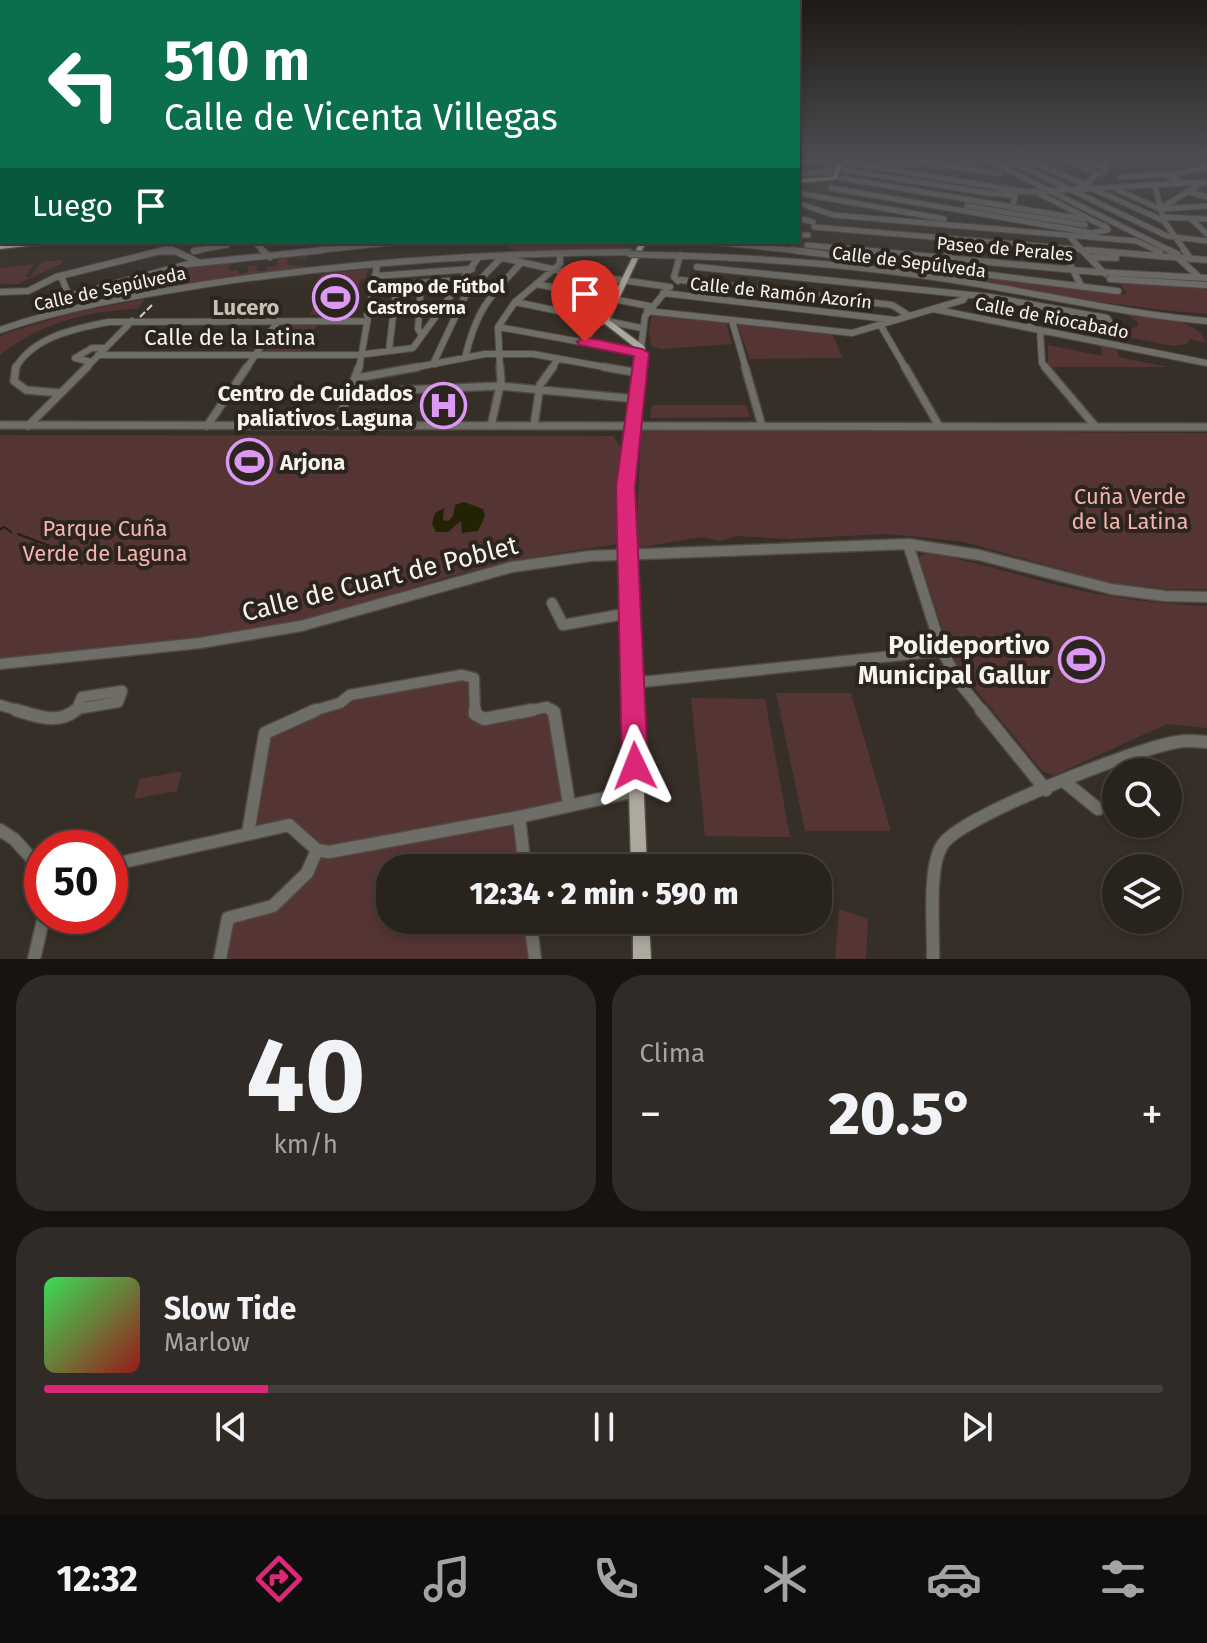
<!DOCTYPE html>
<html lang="es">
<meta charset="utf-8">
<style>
body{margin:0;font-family:"Fira Sans",sans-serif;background:#302b26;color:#f1f3f6;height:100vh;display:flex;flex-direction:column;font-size:30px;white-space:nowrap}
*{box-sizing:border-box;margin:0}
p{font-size:26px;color:#a5a4a4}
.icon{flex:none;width:44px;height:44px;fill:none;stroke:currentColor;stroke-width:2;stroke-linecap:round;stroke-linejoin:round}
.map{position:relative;height:959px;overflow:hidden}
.side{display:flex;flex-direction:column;gap:16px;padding:16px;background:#161310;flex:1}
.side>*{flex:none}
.banner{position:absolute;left:0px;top:0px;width:800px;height:244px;box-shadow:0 4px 12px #0003,0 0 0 2px #44403b;background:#0b6e4f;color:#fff;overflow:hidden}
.buttons{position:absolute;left:1102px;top:758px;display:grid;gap:16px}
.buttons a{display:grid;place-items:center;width:80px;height:80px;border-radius:50%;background:#28231d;box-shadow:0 4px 12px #0003,0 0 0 2px #44403b;font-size:40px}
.speed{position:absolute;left:24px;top:830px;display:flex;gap:16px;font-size:40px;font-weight:700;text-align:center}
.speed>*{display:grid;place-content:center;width:104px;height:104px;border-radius:50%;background:#28231d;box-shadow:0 4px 12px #0003,0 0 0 2px #44403b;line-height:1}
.speed .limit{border:12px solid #d22;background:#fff;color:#111}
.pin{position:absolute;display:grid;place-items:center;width:68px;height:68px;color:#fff;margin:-82px -34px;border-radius:50% 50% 50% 0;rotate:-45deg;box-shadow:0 0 8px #0007}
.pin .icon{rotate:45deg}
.me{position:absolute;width:88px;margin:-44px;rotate:358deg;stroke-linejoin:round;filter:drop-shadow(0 0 6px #0008)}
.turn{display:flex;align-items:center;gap:28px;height:168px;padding:0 32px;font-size:36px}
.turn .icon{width:104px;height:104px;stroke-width:2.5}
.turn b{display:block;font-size:56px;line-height:68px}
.then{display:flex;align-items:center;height:76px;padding:0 32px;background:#0003;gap:16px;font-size:30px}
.big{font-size:60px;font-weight:800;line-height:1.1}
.side .tile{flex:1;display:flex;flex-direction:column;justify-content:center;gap:12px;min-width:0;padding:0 28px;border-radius:32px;background:#302b26}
.side .dial{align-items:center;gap:0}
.dial b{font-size:104px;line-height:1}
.song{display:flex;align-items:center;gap:24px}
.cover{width:96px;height:96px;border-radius:12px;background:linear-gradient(135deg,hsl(130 70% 55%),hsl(0 70% 35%))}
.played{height:8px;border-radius:4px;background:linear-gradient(90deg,#db2777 20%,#44403b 20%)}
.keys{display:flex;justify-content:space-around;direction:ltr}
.heat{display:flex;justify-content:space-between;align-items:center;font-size:44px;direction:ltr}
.side .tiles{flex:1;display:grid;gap:16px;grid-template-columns:1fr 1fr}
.tile:last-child{grid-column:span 2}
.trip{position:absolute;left:376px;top:854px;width:456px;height:80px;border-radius:32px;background:#28231d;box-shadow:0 4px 12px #0003,0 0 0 2px #44403b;font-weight:800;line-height:80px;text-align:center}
.menu{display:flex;height:128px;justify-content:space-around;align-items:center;background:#100e0c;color:#a5a4a4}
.menu .icon{width:56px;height:56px}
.menu .active{color:#db2777}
.menu b{font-size:36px;color:#f1f3f6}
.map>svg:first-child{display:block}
.green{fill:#543533}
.water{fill:#222305}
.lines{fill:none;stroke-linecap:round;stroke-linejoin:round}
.stream{stroke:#222305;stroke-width:2}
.minor-far4-casing{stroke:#514a43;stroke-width:7}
.minor-far3-casing{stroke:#514a43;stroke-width:8}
.minor-far2-casing{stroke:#514a43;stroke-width:10}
.minor-far1-casing{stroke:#514a43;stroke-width:13}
.minor-casing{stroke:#514a43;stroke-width:15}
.major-casing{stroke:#514a43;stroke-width:3}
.highway-casing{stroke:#514a43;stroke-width:3}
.minor-far4{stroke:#6f6d68;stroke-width:5}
.minor-far3{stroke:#6f6d68;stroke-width:6}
.minor-far2{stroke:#6f6d68;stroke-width:7}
.minor-far1{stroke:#6f6d68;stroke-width:10}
.minor{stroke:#6f6d68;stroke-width:12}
.major{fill:#aca99f;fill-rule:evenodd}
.highway{fill:#c5c1b5;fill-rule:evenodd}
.rail{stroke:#d3cec9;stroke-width:2;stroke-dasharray:7 3;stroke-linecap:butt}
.minor-bridge-far1-casing{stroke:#514a43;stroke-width:7;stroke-linecap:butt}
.minor-bridge-casing{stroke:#514a43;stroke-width:8;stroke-linecap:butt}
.minor-bridge-far1{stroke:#6f6d68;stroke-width:5}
.minor-bridge{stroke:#6f6d68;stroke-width:6}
.route{fill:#db2777;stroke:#8e194d;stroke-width:2}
.labels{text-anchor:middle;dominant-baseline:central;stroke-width:8;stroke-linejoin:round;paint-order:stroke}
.far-street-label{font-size:18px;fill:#f7f3ee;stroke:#2c251e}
.far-poi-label{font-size:18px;font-weight:bold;fill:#f7f3ee;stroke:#2c251e;text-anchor:start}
.far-quarter-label{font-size:22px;font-weight:bold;fill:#c8beb5;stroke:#2c251e}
.street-label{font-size:22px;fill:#f7f3ee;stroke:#2c251e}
.poi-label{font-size:22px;font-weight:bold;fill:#f7f3ee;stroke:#2c251e;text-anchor:end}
.park-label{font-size:22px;fill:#f5b3ae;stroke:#2c251e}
.near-street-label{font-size:26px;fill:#f7f3ee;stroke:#2c251e}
.near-poi-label{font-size:26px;font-weight:bold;fill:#f7f3ee;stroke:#2c251e;text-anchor:end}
</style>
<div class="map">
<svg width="1207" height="959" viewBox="0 0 1207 959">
<rect width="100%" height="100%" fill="#362f27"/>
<!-- green -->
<path class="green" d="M 508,242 L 617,242 L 636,248 L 517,251 L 510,249 Z
M 307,256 L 306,259 L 288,258 L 287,264 L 306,267 L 91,302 L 144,287 L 143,284 L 164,278 L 139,283 L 139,280 L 183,268 L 240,262 L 230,265 L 228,271 L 238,270 L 238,274 L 248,272 L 248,267 L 239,267 L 268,264 L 258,265 L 255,271 L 266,271 L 267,267 L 277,266 L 278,259 Z
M 62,260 L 63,263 L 18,284 L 0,284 L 0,268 L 34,264 L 25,277 L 30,277 L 42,262 Z
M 863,262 L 1123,294 L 1127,294 L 1119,282 L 1207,287 L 1207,314 C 1093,306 981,279 867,266 Z
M 368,269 L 365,279 L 361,279 L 351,313 L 310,315 L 323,282 L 348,280 L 317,281 L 322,274 Z
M 145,299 L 138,309 C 90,310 38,324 0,355 L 0,336 L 10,332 L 72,313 Z
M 1125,313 C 1149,317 1197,316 1206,343 L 1190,339 L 1186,344 L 1173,346 L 1117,335 L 1117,341 L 1105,338 L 1103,326 L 1122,330 L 1138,327 L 1138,322 Z
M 652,314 L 726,323 L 732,344 L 661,349 L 651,346 L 649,330 Z
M 737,324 L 832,334 L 843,358 L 750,359 Z
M 283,325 L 317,325 L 301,351 L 265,351 Z
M 1101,345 L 1117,348 L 1118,357 L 1168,367 L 1052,367 L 1048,365 L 1048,345 L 1102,356 Z
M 652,405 L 746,405 L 750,417 L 650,418 Z
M 641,430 L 1207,433 L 1207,589 L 1166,589 L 1108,582 L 964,542 L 921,537 L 884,534 L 789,539 L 738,536 L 719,541 L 702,537 L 636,548 Z
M 0,435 L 613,436 L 621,448 L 617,544 L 516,560 L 447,577 L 299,623 L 217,635 L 0,658 Z
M 926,553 C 974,560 1018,576 1065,587 C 1112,598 1159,604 1207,606 L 1207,728 L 1167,724 L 1055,775 L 1043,772 L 959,669 L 950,652 L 919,557 Z
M 471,676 L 475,713 L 484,719 L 547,707 L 569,804 L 519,817 L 525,868 L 390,868 L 390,920 L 530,920 L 535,959 L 220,959 L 228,918 L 273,906 L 317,850 L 289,825 L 248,833 L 265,733 L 350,695 Z
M 776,693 L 851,693 L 891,831 L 805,831 Z
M 691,698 L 765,699 L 790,837 L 705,836 Z
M 182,771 L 177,791 L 134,799 L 140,779 Z
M 839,909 L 868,919 L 866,959 L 835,959 Z"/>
<!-- water -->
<path class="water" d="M 464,502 L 483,509 L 485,516 L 478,531 L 462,533 L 461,521 L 448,532 L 436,532 L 432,524 L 435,513 L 444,508 L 443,520 L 448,521 L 453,516 L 455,505 Z"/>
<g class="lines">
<!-- stream -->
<path class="stream" d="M 0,529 L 4,527 L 11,532
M 18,534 L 63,551
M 67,553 L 77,557
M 80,559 L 81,564 L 88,560 L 85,561"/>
<defs>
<path id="minor-far4" d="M 886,160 L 917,165
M 911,160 L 1000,174
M 965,160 L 978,162
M 988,160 L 1173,252
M 1009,160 L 1167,236 L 1207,241
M 1030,160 L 1164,221
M 1068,160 L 1098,174
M 1086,160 L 1104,167
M 820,161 L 831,164 L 829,175
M 849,163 L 1026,192 L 1207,182
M 844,170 L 993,194 L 998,193 L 999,188
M 798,174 L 830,171
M 1120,177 L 1167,174
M 841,178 L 1006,206
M 1181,183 L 1168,176 L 1207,167
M 1155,186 L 1164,221 L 1186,252
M 831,188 L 1092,233 L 1108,230 L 1105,226
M 1082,189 L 1096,174 L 1105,172 L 1104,165 L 1108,160
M 1118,190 L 1160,209 L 1207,206
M 1189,192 L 1207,197
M 798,193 L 944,219
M 998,193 L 1015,196 L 1011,213
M 1038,193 L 1107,228
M 798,203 L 833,215 L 1136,241 L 1160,252
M 967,206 L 1085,225
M 1017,208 L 1084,219
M 1161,208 L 1200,184
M 1163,217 L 1207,219
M 798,218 L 813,222
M 1191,219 L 1207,234
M 814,227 L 1111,252
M 798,235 L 808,235
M 1070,237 L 1084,252
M 254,242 L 265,252
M 711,242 L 810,252
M 807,245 L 881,252
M 945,245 L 947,252
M 1062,249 L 1064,252
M 194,251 L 227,245
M 156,252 L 177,252
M 304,252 L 399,242"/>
<path id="minor-far3" d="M 262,250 L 270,257
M 792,250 L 1118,291
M 860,250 L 1096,272 L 1207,278
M 947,250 L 954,271
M 1062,250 L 1082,287
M 1082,250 L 1105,274
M 1087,250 L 1207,260
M 1155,250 L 1160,252
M 1169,250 L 1177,254
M 1184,250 L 1190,258
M 194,251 L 200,250
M 651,255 C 759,257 866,265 972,283 C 1051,296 1128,314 1207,321
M 1089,257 L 1116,258
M 1177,257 L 1199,277
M 503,258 L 565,272 L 670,287
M 697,267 L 991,297 L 1095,316
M 61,276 L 69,296 L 188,264 L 323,250
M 375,276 L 472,269
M 1110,279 L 1207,285
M 681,280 L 892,305 L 908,315
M 678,281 L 674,277 L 680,255
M 421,283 L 418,329 L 422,335
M 536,284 L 649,306
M 374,286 L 463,280
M 0,292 L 28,291 L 56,277 L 164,250 L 173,250 L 200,263
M 663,293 L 895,320
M 515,302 L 641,328
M 1031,304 L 1031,328
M 49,307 L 48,302 L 69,296
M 933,309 L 1207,363
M 647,311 L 852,333 L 963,300 L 966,296
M 367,315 L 419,310
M 1097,316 L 1107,318 L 1109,321 L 1097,321 L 1093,317 Z
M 732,321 L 746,369
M 881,326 L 906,369
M 498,327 L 642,353
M 0,330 C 65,307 133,296 201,285 C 343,263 486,253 630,252
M 1040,330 L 1042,363 L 1047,369
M 585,342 L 595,324 L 605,321
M 641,348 L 645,316 L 666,291
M 389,350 L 396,291 L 400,285
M 98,355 L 358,355 L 413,348 L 478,258
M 465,358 C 476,311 488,298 521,263
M 91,362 L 75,358 L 92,348 L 105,348
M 436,364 L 434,362 L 466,294 L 501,258
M 15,369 C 32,337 76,328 109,322 L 366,321
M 85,369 L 132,321
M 246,369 L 278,321
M 359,369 L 377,266
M 407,369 L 485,354 L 533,354 L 615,369
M 500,369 L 498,327 L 515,302 L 560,264 L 560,254
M 551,369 L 558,359"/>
<path id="minor-far2" d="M 16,367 L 14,381 L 26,390 L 60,393
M 604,367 L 639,373
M 745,367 L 762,426
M 905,367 L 939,426
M 1045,367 L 1095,426
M 357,378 L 418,367
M 352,392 L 500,386 L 636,399
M 0,425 L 1207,427
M 28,426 L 87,367
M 207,426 L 247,367
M 336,426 L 359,367
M 491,426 L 501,381 L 500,367
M 534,426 L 540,385 L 553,367"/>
<path id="minor-far1" d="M 908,544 L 942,651
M 552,603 L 563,625 L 629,613
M 0,664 L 200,643 L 301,626 L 512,567 L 590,556 L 908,544 L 979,555 L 1111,589 L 1165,596 L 1207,597
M 632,683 L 942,651 L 961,685 L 983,712
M 122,691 L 118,702 L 77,709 L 82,697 Z
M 0,705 L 23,712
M 74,712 L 77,709
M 309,712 L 340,703 L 350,695 L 462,675 L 474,678 L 475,712
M 522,712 L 547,707 L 554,712"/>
<path id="minor" d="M 16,710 C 36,716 58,725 76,710
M 475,710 L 475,714 L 484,719 L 532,710
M 551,710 L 554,712 L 569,804
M 981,710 L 1046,790
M 1065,782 L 1098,809
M 0,830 L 14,839 L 42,870
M 248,833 L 265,733 L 316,710
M 110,865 L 289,825 L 317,850 L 329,852 L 519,817
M 525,868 L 519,817 L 636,791
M 530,920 L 535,959
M 34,959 L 44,916
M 220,959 L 228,918 L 273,906 L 307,873 L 317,850
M 933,959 C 934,932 927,866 943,844 C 963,815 1138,748 1177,742 C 1186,740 1197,741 1207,742"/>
<path id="major" d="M 810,160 L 826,160 L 798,165 L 798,161 Z
M 845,160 L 851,160 L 840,168 L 837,179 L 798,183 L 798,179 L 833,177 L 836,166 Z
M 640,242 L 646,242 L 609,320 L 644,346 L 646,353 L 631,487 L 647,868 L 631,868 L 621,487 L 638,353 L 637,349 L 601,321 Z
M 633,920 L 649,920 L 651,959 L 633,959 Z"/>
<path id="highway" d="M 27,242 L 49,242 L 46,244 L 0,249 L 0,245 Z"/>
</defs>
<!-- minor-far4 casing -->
<use href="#minor-far4" class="minor-far4-casing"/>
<!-- minor-far3 casing -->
<use href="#minor-far3" class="minor-far3-casing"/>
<!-- minor-far2 casing -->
<use href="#minor-far2" class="minor-far2-casing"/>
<!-- minor-far1 casing -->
<use href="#minor-far1" class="minor-far1-casing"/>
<!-- minor casing -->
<use href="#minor" class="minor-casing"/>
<!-- major casing -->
<use href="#major" class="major-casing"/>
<!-- highway casing -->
<use href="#highway" class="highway-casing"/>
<!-- minor-far4 -->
<use href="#minor-far4" class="minor-far4"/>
<!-- minor-far3 -->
<use href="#minor-far3" class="minor-far3"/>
<!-- minor-far2 -->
<use href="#minor-far2" class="minor-far2"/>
<!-- minor-far1 -->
<use href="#minor-far1" class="minor-far1"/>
<!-- minor -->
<use href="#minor" class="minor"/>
<!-- major -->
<use href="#major" class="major"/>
<!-- highway -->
<use href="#highway" class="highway"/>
<!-- rail -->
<path class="rail" d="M 140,317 L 152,305"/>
<defs>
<path id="minor-bridge-far1" d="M 1006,206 L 1017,208"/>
<path id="minor-bridge" d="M 629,254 L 651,255"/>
</defs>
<!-- minor-bridge-far1 casing -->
<use href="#minor-bridge-far1" class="minor-bridge-far1-casing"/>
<!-- minor-bridge casing -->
<use href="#minor-bridge" class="minor-bridge-casing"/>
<!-- minor-bridge-far1 -->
<use href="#minor-bridge-far1" class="minor-bridge-far1"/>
<!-- minor-bridge -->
<use href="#minor-bridge" class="minor-bridge"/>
</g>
<!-- sky -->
<linearGradient id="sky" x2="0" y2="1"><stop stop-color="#1e1a15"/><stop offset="0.54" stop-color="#4c4d52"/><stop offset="1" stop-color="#4c4d52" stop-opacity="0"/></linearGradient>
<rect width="1207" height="294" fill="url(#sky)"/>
<!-- route -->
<path class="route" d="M 585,337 L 642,349 L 649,353 L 635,487 L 648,766 L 644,776 L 635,779 L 625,776 L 622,766 L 616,487 L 634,356 L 580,345 L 577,342 Z"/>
<!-- icons -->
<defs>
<symbol id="stadium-ring" viewBox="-11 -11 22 22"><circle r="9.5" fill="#2c251e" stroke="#dc99f4" stroke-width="1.5"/><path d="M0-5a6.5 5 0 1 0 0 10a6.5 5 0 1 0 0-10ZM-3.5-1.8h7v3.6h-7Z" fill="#dc99f4"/></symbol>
<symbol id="hospital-ring" viewBox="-11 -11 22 22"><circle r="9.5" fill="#2c251e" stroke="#dc99f4" stroke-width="1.5"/><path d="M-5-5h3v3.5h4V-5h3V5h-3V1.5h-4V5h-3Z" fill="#dc99f4"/></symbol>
</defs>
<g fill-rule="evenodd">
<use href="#stadium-ring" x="310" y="272" width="51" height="51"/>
<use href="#hospital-ring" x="418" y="380" width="51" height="51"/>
<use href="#stadium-ring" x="224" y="436" width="51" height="51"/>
<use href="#stadium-ring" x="1056" y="634" width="51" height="51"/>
</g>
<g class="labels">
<!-- far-street labels -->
<g class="far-street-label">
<text transform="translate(1005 249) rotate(5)">Paseo de Perales</text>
<text transform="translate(909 262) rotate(7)">Calle de Sepúlveda</text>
<text transform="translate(110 289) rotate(-12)">Calle de Sepúlveda</text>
<text transform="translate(781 293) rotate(6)">Calle de Ramón Azorín</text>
<text transform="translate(1052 318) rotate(11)">Calle de Riocabado</text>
</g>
<!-- far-poi labels -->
<g class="far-poi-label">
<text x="367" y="287">Campo de Fútbol<tspan x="367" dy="21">Castroserna</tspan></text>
</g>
<!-- far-quarter labels -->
<g class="far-quarter-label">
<text x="246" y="307">Lucero</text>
</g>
<!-- street labels -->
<g class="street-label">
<text x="230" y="337">Calle de la Latina</text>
</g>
<!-- poi labels -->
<g class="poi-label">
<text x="413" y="393">Centro de Cuidados<tspan x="413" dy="25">paliativos Laguna</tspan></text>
<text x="280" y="462" text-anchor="start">Arjona</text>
</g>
<!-- park labels -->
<g class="park-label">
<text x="1130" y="496">Cuña Verde<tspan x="1130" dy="25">de la Latina</tspan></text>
<text x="105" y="528">Parque Cuña<tspan x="105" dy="25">Verde de Laguna</tspan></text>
</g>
<!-- near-street labels -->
<g class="near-street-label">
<text transform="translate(380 579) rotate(-14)">Calle de Cuart de Poblet</text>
</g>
<!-- near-poi labels -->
<g class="near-poi-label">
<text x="1050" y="645">Polideportivo<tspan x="1050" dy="30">Municipal Gallur</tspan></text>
</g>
</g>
</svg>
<div class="buttons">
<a><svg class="icon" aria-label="search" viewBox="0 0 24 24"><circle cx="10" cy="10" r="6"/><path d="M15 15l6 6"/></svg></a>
<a><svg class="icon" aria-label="layers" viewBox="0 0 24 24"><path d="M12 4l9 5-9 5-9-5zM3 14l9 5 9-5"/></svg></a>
</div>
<div class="speed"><div class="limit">50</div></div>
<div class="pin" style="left:585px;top:342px;background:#d93025"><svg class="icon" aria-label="arrive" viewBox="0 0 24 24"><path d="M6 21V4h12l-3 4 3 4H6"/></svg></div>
<svg class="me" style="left:635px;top:766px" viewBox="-20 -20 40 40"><path d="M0-17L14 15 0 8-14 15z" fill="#db2777" stroke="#fff" stroke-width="4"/></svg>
<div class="trip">12:34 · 2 min · 590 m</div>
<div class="banner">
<div class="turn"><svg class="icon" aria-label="left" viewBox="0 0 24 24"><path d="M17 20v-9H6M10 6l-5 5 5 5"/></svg><div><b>510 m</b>Calle de Vicenta Villegas</div></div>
<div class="then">Luego<svg class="icon" aria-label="arrive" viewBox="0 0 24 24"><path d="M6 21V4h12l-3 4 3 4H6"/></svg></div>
</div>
</div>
<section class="side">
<div class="tiles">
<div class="tile dial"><b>40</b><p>km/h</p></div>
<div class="tile"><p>Clima</p>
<div class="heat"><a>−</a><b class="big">20.5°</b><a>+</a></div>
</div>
<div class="tile">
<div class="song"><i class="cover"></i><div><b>Slow Tide</b><p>Marlow</p></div></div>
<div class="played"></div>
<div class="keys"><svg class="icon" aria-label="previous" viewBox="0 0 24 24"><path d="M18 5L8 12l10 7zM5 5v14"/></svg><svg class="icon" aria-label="pause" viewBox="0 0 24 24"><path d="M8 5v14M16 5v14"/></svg><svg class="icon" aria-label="next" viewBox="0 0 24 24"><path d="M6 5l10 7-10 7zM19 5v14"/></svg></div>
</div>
</div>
</section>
<nav class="menu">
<b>12:32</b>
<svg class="icon active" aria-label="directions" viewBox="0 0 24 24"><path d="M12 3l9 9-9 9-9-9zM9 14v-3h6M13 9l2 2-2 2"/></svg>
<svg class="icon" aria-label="music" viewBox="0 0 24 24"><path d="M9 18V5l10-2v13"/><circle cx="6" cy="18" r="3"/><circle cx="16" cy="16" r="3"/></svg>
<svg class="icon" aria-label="phone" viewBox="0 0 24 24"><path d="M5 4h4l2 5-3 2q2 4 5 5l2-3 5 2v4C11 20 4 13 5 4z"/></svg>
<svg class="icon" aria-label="climate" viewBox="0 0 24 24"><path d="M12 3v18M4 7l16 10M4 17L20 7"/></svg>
<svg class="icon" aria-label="car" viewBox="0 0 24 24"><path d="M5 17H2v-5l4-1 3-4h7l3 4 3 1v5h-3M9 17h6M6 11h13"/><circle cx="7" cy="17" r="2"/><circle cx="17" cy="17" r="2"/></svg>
<svg class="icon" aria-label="filters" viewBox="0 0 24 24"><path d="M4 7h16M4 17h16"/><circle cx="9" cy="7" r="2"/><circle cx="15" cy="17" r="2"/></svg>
</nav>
